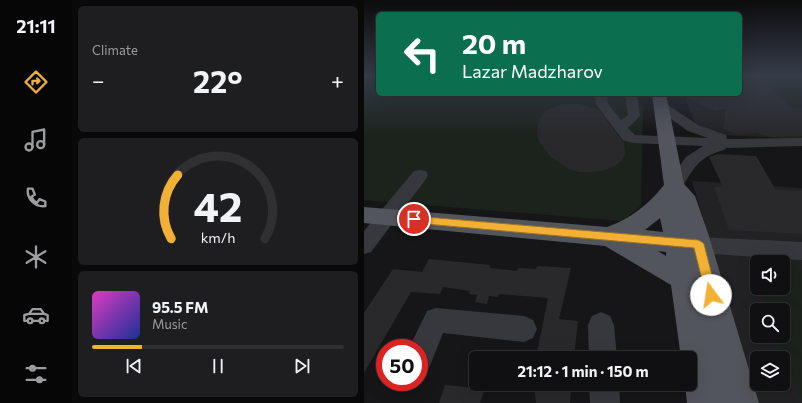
<!DOCTYPE html>
<meta charset="utf-8">
<style>
body{margin:0;font-family:Commissioner,sans-serif;background:#1e1e20;color:#f1f3f6;height:100vh;display:flex;flex-direction:column;font-size:15px;white-space:nowrap}
*{box-sizing:border-box;margin:0}
p{font-size:13px;color:#9c9d9f}
.icon{flex:none;width:22px;height:22px;fill:none;stroke:currentColor;stroke-width:2;stroke-linecap:round;stroke-linejoin:round}
.map{position:relative;flex:1;overflow:hidden}
.side{display:flex;flex-direction:column;gap:6px;padding:6px;background:#09090a;width:292px}
.side>*{flex:none}
.guide{position:absolute;left:12px;top:12px;width:366px;height:84px;border-radius:6px;box-shadow:0 4px 16px #0002,0 0 0 1px #303032;background:#0b6e4f;color:#fff;overflow:hidden}
.controls{position:absolute;left:386px;top:255px;display:grid;gap:8px}
.controls a{display:grid;place-items:center;width:40px;height:40px;border-radius:6px;background:#101012;box-shadow:0 4px 16px #0002,0 0 0 1px #303032;font-size:20px}
.speed{position:absolute;left:12px;top:339px;display:flex;gap:8px;font-size:20px;font-weight:700;text-align:center}
.speed>*{display:grid;place-content:center;width:52px;height:52px;border-radius:50%;background:#101012;box-shadow:0 4px 16px #0002,0 0 0 1px #303032;line-height:1}
.speed .limit{border:6px solid #d22;background:#fff;color:#111}
.pin{position:absolute;display:grid;place-items:center;width:34px;height:34px;color:#fff;margin:-17px;border:2px solid #fff;border-radius:50%;box-shadow:0 1px 4px #0007}
.me{position:absolute;width:44px;margin:-22px;rotate:346deg;stroke-linejoin:round;filter:drop-shadow(0 0 3px #0008)}
.turn{display:flex;align-items:center;gap:14px;height:84px;padding:0 20px;font-size:18px}
.turn .icon{width:52px;height:52px;stroke-width:2.5}
.turn b{display:block;font-size:28px;line-height:34px}
.big{font-size:30px;font-weight:700;line-height:1.1}
.side .widget{flex:1;display:flex;flex-direction:column;justify-content:center;gap:6px;min-width:0;padding:0 14px;border-radius:6px;background:#1e1e20}
.side .dial{align-items:center;gap:0}
.dial svg{height:104px;overflow:visible;fill:none;stroke:#303032;stroke-width:7;stroke-linecap:round;text-anchor:middle}
.dial text{fill:#f1f3f6;stroke:none}
.song{display:flex;align-items:center;gap:12px}
.cover{width:48px;height:48px;border-radius:6px;background:linear-gradient(135deg,hsl(310 70% 55%),hsl(230 70% 35%))}
.played{height:4px;border-radius:2px;background:linear-gradient(90deg,#f2b134 20%,#303032 20%)}
.keys{display:flex;justify-content:space-around;direction:ltr}
.heat{display:flex;justify-content:space-between;align-items:center;font-size:22px;direction:ltr}
.trip{position:absolute;left:105px;top:351px;width:228px;height:40px;border-radius:6px;background:#101012;box-shadow:0 4px 16px #0002,0 0 0 1px #303032;font-weight:700;line-height:40px;text-align:center}
main{display:flex;flex:1;min-height:0}
.dock{display:flex;flex-direction:column;width:72px;justify-content:space-around;align-items:center;background:#060607;color:#9c9d9f}
.dock .icon{width:28px;height:28px}
.dock .active{color:#f2b134}
.dock b{font-size:18px;color:#f1f3f6}
.map>svg:first-child{display:block}
.built{fill:#222225;fill-rule:evenodd}
.green{fill:#1c231d}
.building{fill:#29292c}
.lines{fill:none;stroke-linecap:round;stroke-linejoin:round}
.minor{fill:#37383d;fill-rule:evenodd}
.major{fill:#53555c;fill-rule:evenodd}
.route{fill:#f2b134;stroke:#9d7322}
</style>
<main>
<nav class="dock">
<b>21:11</b>
<svg class="icon active" aria-label="directions" viewBox="0 0 24 24"><path d="M12 3l9 9-9 9-9-9zM9 14v-3h6M13 9l2 2-2 2"/></svg>
<svg class="icon" aria-label="music" viewBox="0 0 24 24"><path d="M9 18V5l10-2v13"/><circle cx="6" cy="18" r="3"/><circle cx="16" cy="16" r="3"/></svg>
<svg class="icon" aria-label="phone" viewBox="0 0 24 24"><path d="M5 4h4l2 5-3 2q2 4 5 5l2-3 5 2v4C11 20 4 13 5 4z"/></svg>
<svg class="icon" aria-label="climate" viewBox="0 0 24 24"><path d="M12 3v18M4 7l16 10M4 17L20 7"/></svg>
<svg class="icon" aria-label="car" viewBox="0 0 24 24"><path d="M5 17H2v-5l4-1 3-4h7l3 4 3 1v5h-3M9 17h6M6 11h13"/><circle cx="7" cy="17" r="2"/><circle cx="17" cy="17" r="2"/></svg>
<svg class="icon" aria-label="filters" viewBox="0 0 24 24"><path d="M4 7h16M4 17h16"/><circle cx="9" cy="7" r="2"/><circle cx="15" cy="17" r="2"/></svg>
</nav>
<section class="side">
<div class="widget"><p>Climate</p>
<div class="heat"><a>−</a><b class="big">22°</b><a>+</a></div>
</div>
<div class="widget dial"><svg viewBox="0 0 100 80">
<path d="M14 69A42 42 0 1 1 86 69"/>
<path d="M14 69A42 42 0 0 1 19 20" stroke="#f2b134"/>
<text x="50" y="56" font-size="32" font-weight="700">42</text>
<text x="50" y="72" font-size="11">km/h</text>
</svg></div>
<div class="widget">
<div class="song"><i class="cover"></i><div><b>95.5 FM</b><p>Music</p></div></div>
<div class="played"></div>
<div class="keys"><svg class="icon" aria-label="previous" viewBox="0 0 24 24"><path d="M18 5L8 12l10 7zM5 5v14"/></svg><svg class="icon" aria-label="pause" viewBox="0 0 24 24"><path d="M8 5v14M16 5v14"/></svg><svg class="icon" aria-label="next" viewBox="0 0 24 24"><path d="M6 5l10 7-10 7zM19 5v14"/></svg></div>
</div>
</section>
<div class="map">
<svg width="438" height="403" viewBox="0 0 438 403">
<rect width="100%" height="100%" fill="#161618"/>
<!-- built -->
<path class="built" d="M 376,76 L 438,76 L 438,139 L 335,134 L 320,94 L 376,94 Z
M 328,181 L 438,188 L 438,403 L 394,403 ZM 393,262 L 419,262 L 419,288 L 393,288 ZM 393,310 L 419,310 L 419,336 L 393,336 ZM 393,358 L 419,358 L 419,384 L 393,384 Z"/>
<!-- green -->
<path class="green" d="M 0,76 L 14,76 L 14,94 L 275,94 L 275,104 L 257,104 L 279,105 L 277,206 L 258,221 L 0,200 Z
M 402,76 L 438,76 L 438,103 L 427,103 Z
M 432,260 L 438,272 L 438,402 L 413,336 L 419,336 L 419,310 L 404,310 L 400,300 L 399,288 L 419,288 L 419,262 Z"/>
<!-- building -->
<path class="building" d="M 376,82 L 391,82 L 406,87 L 426,107 L 438,108 L 438,136 L 408,137 L 391,133 L 374,135 L 359,129 L 362,108 L 351,111 L 314,94 L 376,94 Z
M 199,104 L 216,104 L 235,110 L 258,141 L 260,142 L 261,154 L 257,161 L 251,166 L 241,170 L 229,172 L 216,172 L 205,169 L 187,157 L 176,143 L 173,136 L 174,123 L 180,113 L 185,109 Z
M 354,154 L 392,156 L 412,190 L 438,191 L 438,234 L 365,230 L 350,187 L 359,187 L 345,157 Z
M 65,259 L 126,265 L 126,268 L 153,271 L 154,268 L 172,269 L 173,266 L 207,268 L 195,319 L 214,321 L 210,358 L 172,358 L 184,298 L 135,294 L 134,297 L 125,296 L 123,304 L 111,302 L 113,295 L 105,294 L 106,291 L 79,287 L 76,294 L 47,292 L 0,373 L 0,313 L 29,269 L 58,272 Z
M 170,384 L 207,384 L 206,403 L 172,403 Z
M 81,385 L 121,389 L 116,403 L 75,403 Z"/>
<g class="lines">
<!-- minor -->
<path class="minor" d="M 231,94 L 243,94 L 244,104 L 257,120 L 264,115 L 261,94 L 273,94 L 276,116 L 264,128 L 271,135 L 344,138 L 324,131 L 293,109 L 291,106 L 293,103 L 301,103 L 334,125 L 362,135 L 363,139 L 438,138 L 438,146 L 362,148 L 360,150 C 334,157 330,168 316,190 L 310,192 L 304,190 L 301,186 L 304,182 L 322,157 L 339,146 L 269,143 L 259,140 L 251,130 L 232,104 Z
M 56,170 L 62,171 L 64,175 L 62,179 L 7,252 L 0,254 L 0,231 L 50,171 Z
M 334,237 L 438,242 L 438,260 L 334,253 L 327,251 L 324,245 L 327,239 Z
M 72,308 L 160,316 L 169,320 L 173,329 L 169,338 L 160,342 L 79,333 L 65,368 L 55,372 L 55,348 L 45,348 L 63,311 Z
M 237,312 L 246,316 L 250,325 L 253,358 L 225,358 L 224,325 L 228,316 Z
M 225,384 L 255,384 L 256,403 L 226,403 Z"/>
<!-- major -->
<path class="major" d="M 288,94 L 302,94 L 320,184 L 331,196 L 344,233 L 395,403 L 323,403 L 321,384 L 326,384 L 326,358 L 317,358 L 307,285 L 241,246 L 0,223 L 0,207 L 243,227 C 266,219 284,205 300,185 ZM 296,218 L 299,232 L 281,230 ZM 294,251 L 302,252 L 302,256 Z"/>
</g>
<!-- sky -->
<linearGradient id="sky" x2="0" y2="1"><stop stop-color="#0c0c0d"/><stop offset="0.57" stop-color="#363c48"/><stop offset="1" stop-color="#363c48" stop-opacity="0"/></linearGradient>
<rect width="438" height="133" fill="url(#sky)"/>
<!-- route -->
<path class="route" d="M 50,216 L 334,240 L 338,242 L 340,244 L 353,295 L 351,299 L 347,301 L 343,299 L 330,248 L 50,223 L 45,219 Z"/>
</svg>
<div class="controls">
<a><svg class="icon" aria-label="sound" viewBox="0 0 24 24"><path d="M4 9h4l5-4v14l-5-4H4zM17 9q2 3 0 6"/></svg></a>
<a><svg class="icon" aria-label="search" viewBox="0 0 24 24"><circle cx="10" cy="10" r="6"/><path d="M15 15l6 6"/></svg></a>
<a><svg class="icon" aria-label="layers" viewBox="0 0 24 24"><path d="M12 4l9 5-9 5-9-5zM3 14l9 5 9-5"/></svg></a>
</div>
<div class="speed"><div class="limit">50</div></div>
<div class="pin" style="left:50px;top:219px;background:#d93025"><svg class="icon" aria-label="arrive" viewBox="0 0 24 24"><path d="M6 21V4h12l-3 4 3 4H6"/></svg></div>
<svg class="me" style="left:347px;top:295px" viewBox="-20 -20 40 40"><circle r="19" fill="#fff"/><path d="M0-13L10 11 0 6-10 11z" fill="#f2b134"/></svg>
<div class="trip">21:12 · 1 min · 150 m</div>
<div class="guide">
<div class="turn"><svg class="icon" aria-label="left" viewBox="0 0 24 24"><path d="M17 20v-9H6M10 6l-5 5 5 5"/></svg><div><b>20 m</b>Lazar Madzharov</div></div>
</div>
</div>
</main>
